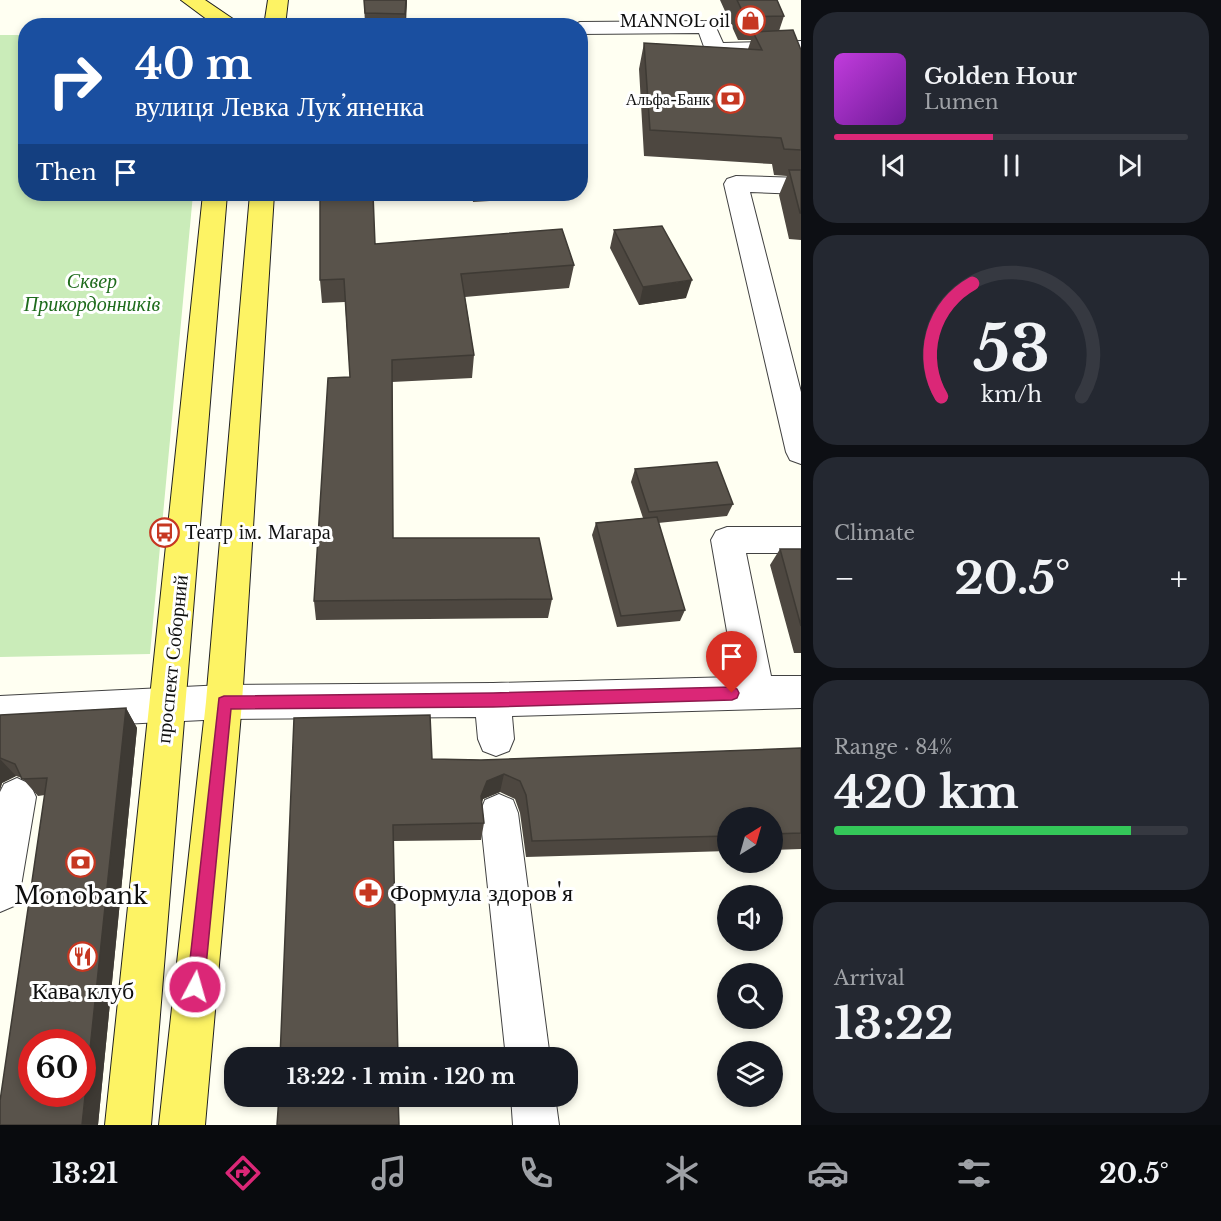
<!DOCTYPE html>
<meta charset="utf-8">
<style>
body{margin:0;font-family:"Libre Baskerville",serif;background:#242831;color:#f1f3f6;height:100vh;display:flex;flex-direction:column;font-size:22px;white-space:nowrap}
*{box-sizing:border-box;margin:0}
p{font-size:20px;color:#9ea1a6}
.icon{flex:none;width:33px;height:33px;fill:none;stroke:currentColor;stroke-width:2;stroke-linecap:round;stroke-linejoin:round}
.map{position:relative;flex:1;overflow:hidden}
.sheet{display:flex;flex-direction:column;gap:12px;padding:12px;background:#0d0f14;width:420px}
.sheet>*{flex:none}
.hud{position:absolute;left:18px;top:18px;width:570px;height:183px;border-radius:24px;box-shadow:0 3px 9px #0003;background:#1a4fa0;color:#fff;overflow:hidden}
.needle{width:39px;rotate:37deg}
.buttons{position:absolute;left:717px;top:807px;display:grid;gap:12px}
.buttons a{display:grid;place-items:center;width:66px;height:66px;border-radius:50%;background:#171b24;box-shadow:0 3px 9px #0003;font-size:30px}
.speed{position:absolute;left:18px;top:1029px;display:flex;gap:12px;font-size:30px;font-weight:700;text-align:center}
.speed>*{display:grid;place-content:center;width:78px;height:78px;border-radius:50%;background:#171b24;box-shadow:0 3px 9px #0003;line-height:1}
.speed .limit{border:9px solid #d22;background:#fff;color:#111}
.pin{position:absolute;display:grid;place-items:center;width:51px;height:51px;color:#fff;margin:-62px -26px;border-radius:50% 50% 50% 0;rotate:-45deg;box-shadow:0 0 6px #0007}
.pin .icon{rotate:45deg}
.me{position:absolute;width:66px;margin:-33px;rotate:6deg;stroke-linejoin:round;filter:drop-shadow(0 0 4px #0008)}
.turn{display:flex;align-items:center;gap:21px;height:126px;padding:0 18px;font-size:27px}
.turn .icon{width:78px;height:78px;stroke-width:2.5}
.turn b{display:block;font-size:42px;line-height:51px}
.then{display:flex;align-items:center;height:57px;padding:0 18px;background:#0003;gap:12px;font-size:22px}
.big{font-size:45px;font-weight:700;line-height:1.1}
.sheet .card{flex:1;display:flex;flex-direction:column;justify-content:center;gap:9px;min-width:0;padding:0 21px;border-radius:24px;background:#242831}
.sheet .dial{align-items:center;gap:0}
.dial svg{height:156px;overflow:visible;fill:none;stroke:#363941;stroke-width:7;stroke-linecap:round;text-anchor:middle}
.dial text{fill:#f1f3f6;stroke:none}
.song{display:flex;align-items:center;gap:18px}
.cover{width:72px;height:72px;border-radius:9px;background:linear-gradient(135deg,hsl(290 70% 55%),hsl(280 70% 35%))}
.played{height:6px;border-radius:3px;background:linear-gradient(90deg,#db2777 45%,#363941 45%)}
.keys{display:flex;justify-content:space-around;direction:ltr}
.heat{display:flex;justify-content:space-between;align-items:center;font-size:33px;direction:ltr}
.charge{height:9px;border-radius:4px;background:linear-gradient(90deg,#34c759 84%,#363941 0)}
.trip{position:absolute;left:224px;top:1047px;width:354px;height:60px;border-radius:24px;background:#171b24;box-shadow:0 3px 9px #0003;font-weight:700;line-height:60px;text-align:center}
.dock{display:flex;height:96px;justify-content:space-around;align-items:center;background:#090b0e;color:#9ea1a6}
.dock .icon{width:42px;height:42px}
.dock .active{color:#db2777}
.dock b{font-size:27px;color:#f1f3f6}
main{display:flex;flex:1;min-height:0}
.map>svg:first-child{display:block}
.green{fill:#caecb9}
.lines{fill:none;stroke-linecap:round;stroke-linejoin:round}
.minor-casing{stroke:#424242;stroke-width:2}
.major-casing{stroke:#202020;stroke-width:2}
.minor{fill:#fff;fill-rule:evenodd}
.major{fill:#fdf364;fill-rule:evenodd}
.wall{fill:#4d4740}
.shaded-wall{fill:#3e3a34}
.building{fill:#59534b;stroke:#3e3a34;stroke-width:1.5;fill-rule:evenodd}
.route{fill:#db2777;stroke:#8e194d;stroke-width:1.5}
.labels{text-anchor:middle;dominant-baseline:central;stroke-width:6;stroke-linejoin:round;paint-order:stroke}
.far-poi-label{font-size:16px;fill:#0f0f0f;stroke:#fff;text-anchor:end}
.park-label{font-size:20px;font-style:italic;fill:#1e6b1c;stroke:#fff}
.poi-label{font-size:20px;fill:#0f0f0f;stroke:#fff;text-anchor:start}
.street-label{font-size:20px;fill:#0f0f0f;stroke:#fff}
.near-poi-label{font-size:24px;fill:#0f0f0f;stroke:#fff}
</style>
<main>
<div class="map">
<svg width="801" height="1125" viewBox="0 0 801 1125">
<rect width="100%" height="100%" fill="#fffff2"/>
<!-- green -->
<path class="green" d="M 0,35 L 25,35 L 26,194 L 193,194 L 150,654 L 0,657 Z"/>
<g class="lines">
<defs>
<path id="minor" d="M 707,21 L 714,23 L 723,43 L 801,41 L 801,53 L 715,57 L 707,55 L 699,33 L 580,34 L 580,26 L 571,26 L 580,22 Z
M 736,176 L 801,178 L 801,194 L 750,192 L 801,392 L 801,464 L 790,460 L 786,452 L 724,184 L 727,179 Z
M 727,527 L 801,527 L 801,553 L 746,553 L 771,676 L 801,676 L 801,708 L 512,716 L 514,739 L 509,751 L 496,756 L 483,751 L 478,739 L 476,717 L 224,719 L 0,730 L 0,696 L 224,685 L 493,683 L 735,677 L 711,540 L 716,531 Z
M 17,778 L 30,784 L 36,797 L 20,892 L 14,906 L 0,912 L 0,792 L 4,784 Z
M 499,794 L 513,800 L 518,813 L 550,1058 L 506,1058 L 480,813 L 485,800 Z
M 511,1096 L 555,1096 L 559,1125 L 513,1125 Z"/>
<path id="major" d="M 181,0 L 205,0 L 236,21 L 240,25 L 216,26 Z
M 268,0 L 288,0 L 285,26 L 264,26 Z
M 203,194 L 227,194 L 151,1125 L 105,1125 Z
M 250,194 L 274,194 L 242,702 L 205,1125 L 159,1125 L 206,702 Z"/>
</defs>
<!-- minor casing -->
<use href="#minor" class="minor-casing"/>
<!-- major casing -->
<use href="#major" class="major-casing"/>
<!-- minor -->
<use href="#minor" class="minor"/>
<!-- major -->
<use href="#major" class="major"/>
</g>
<!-- wall -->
<path class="wall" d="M 364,0 L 407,0 L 406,26 L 365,26 Z
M 720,0 L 777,0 L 784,16 L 779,31 L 801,50 L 801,240 L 789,239 L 779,195 L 787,176 L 774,175 L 772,164 L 644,156 L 639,69 L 644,43 L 748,49 L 751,40 L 738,40 Z
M 472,194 L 541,194 L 541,198 L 473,202 Z
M 614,230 L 686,298 L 639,305 L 610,248 Z
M 375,244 L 574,265 L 569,288 L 465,297 L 474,355 L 472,378 L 392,382 L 393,538 L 552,599 L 548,618 L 316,620 L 314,601 L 350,377 L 345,302 L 322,303 L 320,280 Z
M 635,469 L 733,504 L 727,516 L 658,523 L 685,610 L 680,621 L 617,627 L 592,535 L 596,523 L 643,518 L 631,482 Z
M 780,549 L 801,549 L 801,653 L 794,653 L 770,565 Z
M 126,708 L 137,728 L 98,1125 L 0,1125 L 45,795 L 38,796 L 22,778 L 16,776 L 2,783 L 0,790 L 0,715 Z
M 294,718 L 432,759 L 481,760 L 801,748 L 801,849 L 772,850 L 772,818 L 728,818 L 728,851 L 526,857 L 520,813 L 515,799 L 500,792 L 483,799 L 482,802 L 484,823 L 481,840 L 394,841 Z"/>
<!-- shaded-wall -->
<path class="shaded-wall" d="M 406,0 L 407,0 L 405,26 L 405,14 Z
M 692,280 L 686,298 L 639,305 L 643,287 Z
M 126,708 L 137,728 L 98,1125 L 82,1125 Z
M 0,759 L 16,776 L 2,783 L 0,790 Z
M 504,774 L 500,792 L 483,799 L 478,813 L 481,796 L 487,781 Z"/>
<!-- building -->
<path class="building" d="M 364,0 L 406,0 L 405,14 L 365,13 Z
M 737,0 L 777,0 L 784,16 L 745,17 Z
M 793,30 L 801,50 L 801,150 L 784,149 L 781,138 L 650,130 L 644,43 L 762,50 L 753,32 Z
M 789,170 L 801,170 L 801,213 L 800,213 Z
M 320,194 L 373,194 L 375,244 L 562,229 L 574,265 L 461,274 L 474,355 L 392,360 L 393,538 L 539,538 L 552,599 L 314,601 L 328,378 L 350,377 L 344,279 L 320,280 Z
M 662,226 L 692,280 L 643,287 L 614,230 Z
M 717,462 L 733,504 L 649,512 L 635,469 Z
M 657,517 L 685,610 L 621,616 L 596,523 Z
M 780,549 L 801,549 L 801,626 Z
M 126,708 L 82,1125 L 0,1125 L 0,1101 L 47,778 L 22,779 L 15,764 L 0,758 L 0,715 ZM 32,1042 L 82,1042 L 82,1094 L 32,1094 Z
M 430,715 L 432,759 L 481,760 L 801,748 L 801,833 L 772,834 L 772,818 L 728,818 L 728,836 L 532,841 L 526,795 L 520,781 L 504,774 L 487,781 L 481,796 L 484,823 L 393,825 L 398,1058 L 280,1058 L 294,718 Z
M 279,1096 L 398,1096 L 399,1125 L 277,1125 Z"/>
<!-- route -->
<path class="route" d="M 732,687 L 737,689 L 739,693 L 737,698 L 732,700 L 493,707 L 231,709 L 204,987 L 201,993 L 195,996 L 189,993 L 187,987 L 219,698 L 224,696 L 493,693 Z"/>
<!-- icons -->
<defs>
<symbol id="shop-ring" viewBox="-11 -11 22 22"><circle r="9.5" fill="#fff" stroke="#c63721" stroke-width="1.5"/><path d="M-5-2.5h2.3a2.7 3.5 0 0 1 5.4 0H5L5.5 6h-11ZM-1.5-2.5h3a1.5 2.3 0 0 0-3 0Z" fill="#c63721"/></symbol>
<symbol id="bank-ring" viewBox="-11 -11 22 22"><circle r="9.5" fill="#fff" stroke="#c63721" stroke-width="1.5"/><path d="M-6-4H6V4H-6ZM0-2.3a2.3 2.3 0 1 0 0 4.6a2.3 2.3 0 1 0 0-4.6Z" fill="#c63721"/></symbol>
<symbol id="bus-ring" viewBox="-11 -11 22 22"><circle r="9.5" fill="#fff" stroke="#c63721" stroke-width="1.5"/><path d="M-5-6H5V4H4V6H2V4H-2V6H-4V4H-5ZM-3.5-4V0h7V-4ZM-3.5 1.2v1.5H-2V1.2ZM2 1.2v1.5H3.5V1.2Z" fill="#c63721"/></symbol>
<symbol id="pharmacy-ring" viewBox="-11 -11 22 22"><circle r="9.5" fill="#fff" stroke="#c63721" stroke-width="1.5"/><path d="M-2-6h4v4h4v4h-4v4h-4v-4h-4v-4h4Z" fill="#c63721"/></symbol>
<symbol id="restaurant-ring" viewBox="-11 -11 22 22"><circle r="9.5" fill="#fff" stroke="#c63721" stroke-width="1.5"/><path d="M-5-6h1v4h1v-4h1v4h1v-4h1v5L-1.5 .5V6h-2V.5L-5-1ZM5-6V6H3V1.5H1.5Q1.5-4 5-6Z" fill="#c63721"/></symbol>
</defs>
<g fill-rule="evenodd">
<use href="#shop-ring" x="734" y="4" width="33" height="33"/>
<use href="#bank-ring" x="714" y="82" width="33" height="33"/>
<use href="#bus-ring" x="148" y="516" width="33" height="33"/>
<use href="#bank-ring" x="64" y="846" width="33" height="33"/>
<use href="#pharmacy-ring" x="352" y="876" width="33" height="33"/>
<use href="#restaurant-ring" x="66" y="940" width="33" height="33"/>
</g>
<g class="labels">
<!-- far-poi labels -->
<g class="far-poi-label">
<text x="730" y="21">MANNOL oil</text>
<text x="710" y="99">Альфа-Банк</text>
</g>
<!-- park labels -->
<g class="park-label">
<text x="92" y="281">Сквер<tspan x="92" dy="23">Прикордонників</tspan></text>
</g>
<!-- poi labels -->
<g class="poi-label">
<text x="185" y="532">Театр ім. Магара</text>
</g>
<!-- street labels -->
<g class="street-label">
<text transform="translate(172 659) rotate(-84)">проспект Соборний</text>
</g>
<!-- near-poi labels -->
<g class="near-poi-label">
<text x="390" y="892" text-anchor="start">Формула здоров'я</text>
<text x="81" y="895">Monobank</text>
<text x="83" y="990">Кава клуб</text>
</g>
</g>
</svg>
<div class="buttons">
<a><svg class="needle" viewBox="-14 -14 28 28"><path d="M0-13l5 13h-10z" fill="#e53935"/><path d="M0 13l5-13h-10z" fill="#9ea1a6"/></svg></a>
<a><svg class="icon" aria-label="sound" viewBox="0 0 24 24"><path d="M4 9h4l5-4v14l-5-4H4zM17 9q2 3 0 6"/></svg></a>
<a><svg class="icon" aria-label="search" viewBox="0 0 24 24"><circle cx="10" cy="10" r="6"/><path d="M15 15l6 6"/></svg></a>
<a><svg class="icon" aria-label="layers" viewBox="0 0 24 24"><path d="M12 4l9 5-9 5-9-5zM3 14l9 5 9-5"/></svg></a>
</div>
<div class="speed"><div class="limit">60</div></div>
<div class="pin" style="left:732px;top:693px;background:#d93025"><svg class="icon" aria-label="arrive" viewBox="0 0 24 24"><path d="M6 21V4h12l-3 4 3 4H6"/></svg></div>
<svg class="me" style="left:195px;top:987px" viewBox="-20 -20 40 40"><circle r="17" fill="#db2777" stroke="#fff" stroke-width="3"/><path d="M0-11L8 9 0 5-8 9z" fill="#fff"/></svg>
<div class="trip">13:22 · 1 min · 120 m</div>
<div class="hud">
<div class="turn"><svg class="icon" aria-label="right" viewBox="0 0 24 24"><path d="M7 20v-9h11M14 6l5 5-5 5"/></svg><div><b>40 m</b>вулиця Левка Лукʼяненка</div></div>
<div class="then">Then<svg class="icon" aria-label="arrive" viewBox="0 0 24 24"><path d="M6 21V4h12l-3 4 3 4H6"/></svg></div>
</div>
</div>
<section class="sheet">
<div class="card">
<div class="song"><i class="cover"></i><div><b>Golden Hour</b><p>Lumen</p></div></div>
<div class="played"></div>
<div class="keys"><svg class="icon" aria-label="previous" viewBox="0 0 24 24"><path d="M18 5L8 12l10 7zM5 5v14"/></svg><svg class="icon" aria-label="pause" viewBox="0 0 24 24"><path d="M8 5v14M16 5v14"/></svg><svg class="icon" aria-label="next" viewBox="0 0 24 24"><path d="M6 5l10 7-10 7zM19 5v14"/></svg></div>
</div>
<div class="card dial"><svg viewBox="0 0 100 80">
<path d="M14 69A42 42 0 1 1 86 69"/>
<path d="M14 69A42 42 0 0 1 30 11" stroke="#db2777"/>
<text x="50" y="56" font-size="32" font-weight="700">53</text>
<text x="50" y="72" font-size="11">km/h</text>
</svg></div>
<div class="card"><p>Climate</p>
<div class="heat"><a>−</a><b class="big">20.5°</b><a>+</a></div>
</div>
<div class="card"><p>Range · 84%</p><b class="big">420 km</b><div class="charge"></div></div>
<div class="card"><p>Arrival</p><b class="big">13:22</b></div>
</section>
</main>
<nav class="dock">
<b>13:21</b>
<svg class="icon active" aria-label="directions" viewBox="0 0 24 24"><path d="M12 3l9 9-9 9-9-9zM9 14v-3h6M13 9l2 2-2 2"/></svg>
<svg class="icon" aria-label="music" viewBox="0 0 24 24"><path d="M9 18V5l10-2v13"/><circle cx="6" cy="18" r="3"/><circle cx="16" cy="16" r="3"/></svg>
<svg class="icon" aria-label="phone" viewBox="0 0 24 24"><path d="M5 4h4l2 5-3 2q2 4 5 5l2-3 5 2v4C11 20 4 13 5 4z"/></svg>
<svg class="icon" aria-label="climate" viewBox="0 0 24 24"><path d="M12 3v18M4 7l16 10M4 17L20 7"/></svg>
<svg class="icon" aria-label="car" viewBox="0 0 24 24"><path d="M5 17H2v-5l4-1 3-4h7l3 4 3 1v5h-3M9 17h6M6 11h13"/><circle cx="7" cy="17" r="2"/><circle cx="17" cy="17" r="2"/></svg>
<svg class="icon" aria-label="filters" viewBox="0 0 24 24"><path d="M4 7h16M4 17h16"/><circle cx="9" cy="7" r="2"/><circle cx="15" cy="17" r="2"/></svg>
<b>20.5°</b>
</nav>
